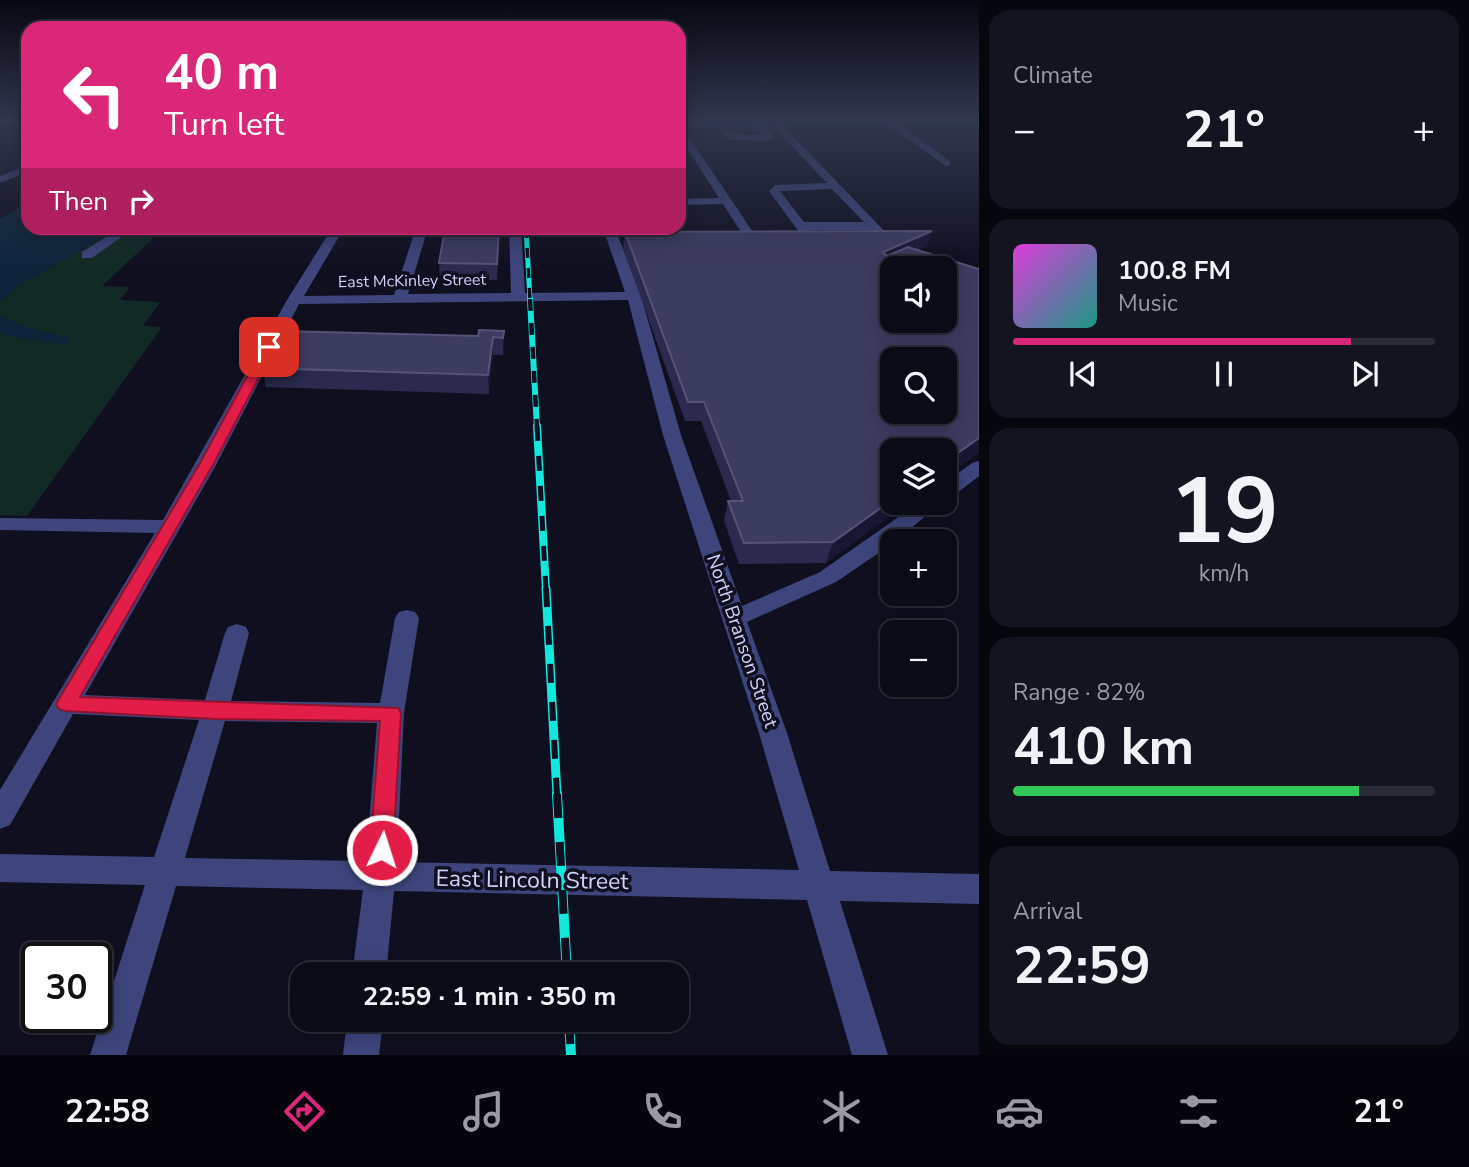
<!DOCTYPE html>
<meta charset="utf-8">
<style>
body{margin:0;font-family:"Nunito Sans",sans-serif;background:#141421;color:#f1f3f6;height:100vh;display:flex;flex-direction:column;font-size:26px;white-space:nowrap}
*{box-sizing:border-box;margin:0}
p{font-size:23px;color:#9a9ba2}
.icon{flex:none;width:38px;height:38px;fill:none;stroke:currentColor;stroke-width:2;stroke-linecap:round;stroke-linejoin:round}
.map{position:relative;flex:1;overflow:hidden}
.sheet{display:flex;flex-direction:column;gap:10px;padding:10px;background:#06060d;width:490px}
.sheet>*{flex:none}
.top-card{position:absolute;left:21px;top:21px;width:665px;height:214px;border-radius:21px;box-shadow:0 4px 18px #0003,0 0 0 2px #2b2b37;background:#db2777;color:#fff;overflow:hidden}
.buttons{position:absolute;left:880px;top:256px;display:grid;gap:14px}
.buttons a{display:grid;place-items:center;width:77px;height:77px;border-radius:14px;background:#0b0b18;box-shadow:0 4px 18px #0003,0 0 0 2px #2b2b37;font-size:35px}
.speed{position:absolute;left:21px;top:942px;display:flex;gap:14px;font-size:35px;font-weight:700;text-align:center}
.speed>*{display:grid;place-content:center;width:91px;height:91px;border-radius:50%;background:#0b0b18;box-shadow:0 4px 18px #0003,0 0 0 2px #2b2b37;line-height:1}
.speed .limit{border:4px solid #111;border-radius:10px;background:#fff;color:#111}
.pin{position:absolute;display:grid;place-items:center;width:60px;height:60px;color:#fff;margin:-30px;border-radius:14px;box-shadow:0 4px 10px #0006}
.me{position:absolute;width:77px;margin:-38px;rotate:4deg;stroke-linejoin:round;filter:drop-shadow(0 0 5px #0008)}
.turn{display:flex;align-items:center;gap:24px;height:147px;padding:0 28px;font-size:32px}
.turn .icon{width:91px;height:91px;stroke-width:2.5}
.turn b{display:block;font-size:49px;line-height:60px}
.then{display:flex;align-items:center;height:66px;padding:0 28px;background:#0003;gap:14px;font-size:26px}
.big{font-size:52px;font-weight:700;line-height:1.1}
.sheet .widget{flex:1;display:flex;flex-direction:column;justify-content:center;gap:10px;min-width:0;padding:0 24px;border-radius:21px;background:#141421}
.sheet .dial{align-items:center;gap:0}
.dial b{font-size:91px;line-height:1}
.song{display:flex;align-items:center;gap:21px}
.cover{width:84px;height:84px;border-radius:10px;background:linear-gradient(135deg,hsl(300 70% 55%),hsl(170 70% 35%))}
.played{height:7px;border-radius:4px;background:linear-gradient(90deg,#db2777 80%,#2b2b37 80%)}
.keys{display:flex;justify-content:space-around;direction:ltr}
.heat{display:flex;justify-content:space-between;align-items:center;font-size:38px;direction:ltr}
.charge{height:10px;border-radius:5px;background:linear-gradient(90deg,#34c759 82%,#2b2b37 0)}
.trip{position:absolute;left:290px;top:962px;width:399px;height:70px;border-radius:21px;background:#0b0b18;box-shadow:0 4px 18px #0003,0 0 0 2px #2b2b37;font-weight:700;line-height:70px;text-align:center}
.menu{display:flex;height:112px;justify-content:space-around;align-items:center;background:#04040a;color:#9a9ba2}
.menu .icon{width:49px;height:49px}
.menu .on{color:#db2777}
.menu b{font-size:32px;color:#f1f3f6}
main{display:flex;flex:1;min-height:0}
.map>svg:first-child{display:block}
.green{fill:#122a25}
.water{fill:#0d253b}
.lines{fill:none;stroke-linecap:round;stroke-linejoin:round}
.minor{fill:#3d457c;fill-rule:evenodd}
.rail-far4-casing{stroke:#12e7db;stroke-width:5}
.rail-far3-casing{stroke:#12e7db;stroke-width:6}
.rail-far2-casing{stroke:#12e7db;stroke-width:8}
.rail-far1-casing{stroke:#12e7db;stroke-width:9}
.rail-casing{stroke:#12e7db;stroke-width:10}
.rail-far4{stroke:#0f0f20;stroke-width:3.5;stroke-dasharray:10;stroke-linecap:butt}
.rail-far3{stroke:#0f0f20;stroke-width:4.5;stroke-dasharray:12;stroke-linecap:butt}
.rail-far2{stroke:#0f0f20;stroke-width:5;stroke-dasharray:15;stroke-linecap:butt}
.rail-far1{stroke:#0f0f20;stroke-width:6;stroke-dasharray:19;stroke-linecap:butt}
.rail{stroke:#0f0f20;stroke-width:8;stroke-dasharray:24;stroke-linecap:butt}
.wall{fill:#2b294d}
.shaded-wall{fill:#181733}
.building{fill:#3c3b60;stroke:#545378;stroke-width:2;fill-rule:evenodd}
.route{fill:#e11d48;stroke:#92132f;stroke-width:2}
.labels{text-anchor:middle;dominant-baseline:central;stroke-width:7;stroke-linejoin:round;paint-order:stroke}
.far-street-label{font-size:16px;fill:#d1d3fb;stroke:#0f0f20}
.street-label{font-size:19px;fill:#d1d3fb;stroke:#0f0f20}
.near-street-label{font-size:23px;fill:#d1d3fb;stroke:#0f0f20}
</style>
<main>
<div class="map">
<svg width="979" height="1055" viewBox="0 0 979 1055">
<rect width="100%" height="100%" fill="#0f0f20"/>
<!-- green -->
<path class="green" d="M 120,228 L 164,228 L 102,286 L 130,287 L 120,300 L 160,302 L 143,326 L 162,327 L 27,516 L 0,515 L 0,334 L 65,345 L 71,338 L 36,330 L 0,317 L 0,302 L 16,287 Z"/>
<!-- water -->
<path class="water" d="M 28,203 L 28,228 L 120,228 L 16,287 L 0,302 L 0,219 Z
M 0,316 L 36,330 L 72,338 L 65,345 L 0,334 Z"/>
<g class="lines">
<!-- minor -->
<path class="minor" d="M 0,119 L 28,119 L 28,121 L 0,125 Z
M 776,119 L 979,119 L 979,125 L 900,125 L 950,161 L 950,165 L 946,166 L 888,125 L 782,125 L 895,242 L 889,246 L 870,230 L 810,230 L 816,238 L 832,240 L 832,246 L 808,244 L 769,191 L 776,185 L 827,183 L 772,125 L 764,125 L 775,138 L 770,141 L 730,140 L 722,133 L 727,130 L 733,134 L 762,135 L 754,125 L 679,126 L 679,120 ZM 832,189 L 864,222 L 804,222 L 780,191 Z
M 679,126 L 682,127 L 755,235 L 753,238 L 745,238 L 723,204 L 679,205 L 679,199 L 719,198 L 679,136 Z
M 28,165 L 28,172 L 0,183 L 0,176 Z
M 121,228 L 134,228 L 92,258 L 82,258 L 82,252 Z
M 332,228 L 344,228 L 304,296 L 394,295 L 416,228 L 428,228 L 408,294 L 511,293 L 509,228 L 521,228 L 525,293 L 625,292 L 603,228 L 615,228 L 641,296 L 681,435 L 742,606 L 820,572 L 920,502 L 943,502 L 889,546 L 836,582 L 747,622 L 787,733 L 830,871 L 979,874 L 979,904 L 840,901 L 888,1055 L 852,1055 L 807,900 L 394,891 L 386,975 L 352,975 L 363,890 L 176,886 L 126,1055 L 90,1055 L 145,885 L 0,882 L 0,854 L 154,857 L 199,720 L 73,714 L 10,825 L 0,829 L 0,790 L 155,533 L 0,530 L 0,518 L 163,520 L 287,300 ZM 628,300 L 663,435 L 759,733 L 799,870 L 397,862 L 404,713 L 419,618 L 415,612 L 407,610 L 399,612 L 395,618 L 380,703 L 231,701 L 249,633 L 246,627 L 237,624 L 228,627 L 225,633 L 205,700 L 85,695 L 216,465 L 299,304 ZM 225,721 L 377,723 L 366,861 L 185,858 Z
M 979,461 L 979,476 L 952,497 L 945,499 L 945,483 L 972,463 Z
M 347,1020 L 383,1020 L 379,1055 L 343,1055 Z"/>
<defs>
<path id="rail-far4" d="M 526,228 L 530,300"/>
<path id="rail-far3" d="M 530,299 L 537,428"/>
<path id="rail-far2" d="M 537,426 L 546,590"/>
<path id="rail-far1" d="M 546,588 L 557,795"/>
<path id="rail" d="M 557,794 L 567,975
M 569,1020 L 571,1055"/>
</defs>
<!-- rail-far4 casing -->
<use href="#rail-far4" class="rail-far4-casing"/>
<!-- rail-far3 casing -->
<use href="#rail-far3" class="rail-far3-casing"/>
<!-- rail-far2 casing -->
<use href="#rail-far2" class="rail-far2-casing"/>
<!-- rail-far1 casing -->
<use href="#rail-far1" class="rail-far1-casing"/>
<!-- rail casing -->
<use href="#rail" class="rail-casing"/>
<!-- rail-far4 -->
<use href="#rail-far4" class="rail-far4"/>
<!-- rail-far3 -->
<use href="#rail-far3" class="rail-far3"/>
<!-- rail-far2 -->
<use href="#rail-far2" class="rail-far2"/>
<!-- rail-far1 -->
<use href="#rail-far1" class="rail-far1"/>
<!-- rail -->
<use href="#rail" class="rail"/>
</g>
<!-- wall -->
<path class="wall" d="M 428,228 L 507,228 L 507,237 L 499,237 L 497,280 L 440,279 L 439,263 L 445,230 L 428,230 Z
M 625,232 L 927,246 L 918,250 L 979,269 L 979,452 L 945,477 L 945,450 L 826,563 L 739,564 L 724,521 L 728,501 L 731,501 L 701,421 L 685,421 L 623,248 Z
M 504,331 L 503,355 L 493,355 L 489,394 L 266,387 L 263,368 L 478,336 Z"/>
<!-- shaded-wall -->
<path class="shaded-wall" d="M 932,231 L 927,246 L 878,267 L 883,252 Z
M 493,337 L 493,355 L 489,394 L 488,375 Z
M 979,438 L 979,452 L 945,477 L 945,462 Z
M 892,500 L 892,502 L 910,502 L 826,563 L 833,542 Z"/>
<!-- building -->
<path class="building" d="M 445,228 L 499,228 L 497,264 L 439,263 Z
M 932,231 L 883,252 L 887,256 L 908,247 L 979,269 L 979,438 L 945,462 L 945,450 L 892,450 L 892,500 L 833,542 L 744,543 L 728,501 L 743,501 L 704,402 L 688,402 L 625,232 ZM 892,268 L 945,268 L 945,320 L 892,320 ZM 892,359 L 945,359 L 945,411 L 892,411 Z
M 479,330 L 504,331 L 503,338 L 493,337 L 488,375 L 263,368 L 283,331 L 478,336 Z"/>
<!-- sky -->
<linearGradient id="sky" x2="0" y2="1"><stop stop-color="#080812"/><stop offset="0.45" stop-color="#31374e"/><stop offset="1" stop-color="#31374e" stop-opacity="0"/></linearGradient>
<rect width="979" height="267" fill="url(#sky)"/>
<!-- route -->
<path class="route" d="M 269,343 L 275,347 L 213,465 L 80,697 L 398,708 L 401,713 L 393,850 L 390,858 L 382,861 L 373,858 L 370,850 L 380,721 L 215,719 L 66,711 L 59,709 L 56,704 L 199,465 L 263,347 Z"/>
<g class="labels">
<!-- far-street labels -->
<g class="far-street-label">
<text transform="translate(412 281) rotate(-1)">East McKinley Street</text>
</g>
<!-- street labels -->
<g class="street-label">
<text transform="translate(742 641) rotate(71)">North Branson Street</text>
</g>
<!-- near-street labels -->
<g class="near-street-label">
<text transform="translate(532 880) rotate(1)">East Lincoln Street</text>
</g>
</g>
</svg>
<div class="buttons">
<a><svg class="icon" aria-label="sound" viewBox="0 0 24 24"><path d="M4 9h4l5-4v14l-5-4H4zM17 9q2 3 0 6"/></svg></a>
<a><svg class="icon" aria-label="search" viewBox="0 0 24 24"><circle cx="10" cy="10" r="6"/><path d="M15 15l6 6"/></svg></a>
<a><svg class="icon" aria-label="layers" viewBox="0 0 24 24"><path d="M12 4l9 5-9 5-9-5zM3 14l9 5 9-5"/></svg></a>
<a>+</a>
<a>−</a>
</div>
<div class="speed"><div class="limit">30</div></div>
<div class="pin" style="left:269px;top:347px;background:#d93025"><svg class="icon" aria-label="arrive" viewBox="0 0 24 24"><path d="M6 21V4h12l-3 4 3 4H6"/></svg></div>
<svg class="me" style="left:382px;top:850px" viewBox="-20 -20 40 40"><circle r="17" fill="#e11d48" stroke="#fff" stroke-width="3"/><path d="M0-11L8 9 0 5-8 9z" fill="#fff"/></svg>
<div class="trip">22:59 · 1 min · 350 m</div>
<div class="top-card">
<div class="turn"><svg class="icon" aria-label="left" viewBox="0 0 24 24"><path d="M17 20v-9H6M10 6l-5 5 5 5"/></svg><div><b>40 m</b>Turn left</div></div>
<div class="then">Then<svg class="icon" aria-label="right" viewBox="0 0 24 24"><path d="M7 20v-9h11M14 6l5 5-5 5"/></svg></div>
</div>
</div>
<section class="sheet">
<div class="widget"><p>Climate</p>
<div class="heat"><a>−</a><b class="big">21°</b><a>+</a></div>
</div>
<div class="widget">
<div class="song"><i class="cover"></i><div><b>100.8 FM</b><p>Music</p></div></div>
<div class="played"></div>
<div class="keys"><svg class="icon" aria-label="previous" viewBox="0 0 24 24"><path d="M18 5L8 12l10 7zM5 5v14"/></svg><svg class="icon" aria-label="pause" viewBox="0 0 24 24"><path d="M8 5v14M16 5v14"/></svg><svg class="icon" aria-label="next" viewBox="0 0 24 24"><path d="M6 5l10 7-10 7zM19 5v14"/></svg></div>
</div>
<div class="widget dial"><b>19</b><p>km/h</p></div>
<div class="widget"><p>Range · 82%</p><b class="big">410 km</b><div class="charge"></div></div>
<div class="widget"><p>Arrival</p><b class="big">22:59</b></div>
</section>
</main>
<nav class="menu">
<b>22:58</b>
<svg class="icon on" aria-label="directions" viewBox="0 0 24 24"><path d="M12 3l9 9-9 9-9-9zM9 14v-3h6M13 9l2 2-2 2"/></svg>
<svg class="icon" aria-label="music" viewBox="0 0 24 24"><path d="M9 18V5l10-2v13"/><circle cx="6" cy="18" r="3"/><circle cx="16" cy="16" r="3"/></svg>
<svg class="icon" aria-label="phone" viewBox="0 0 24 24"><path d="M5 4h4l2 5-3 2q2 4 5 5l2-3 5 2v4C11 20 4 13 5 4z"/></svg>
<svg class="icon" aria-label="climate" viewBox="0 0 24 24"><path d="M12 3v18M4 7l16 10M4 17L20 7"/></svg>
<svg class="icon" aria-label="car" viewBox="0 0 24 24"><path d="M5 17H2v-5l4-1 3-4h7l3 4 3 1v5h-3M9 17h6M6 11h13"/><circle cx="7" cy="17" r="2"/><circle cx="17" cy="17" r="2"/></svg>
<svg class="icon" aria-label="filters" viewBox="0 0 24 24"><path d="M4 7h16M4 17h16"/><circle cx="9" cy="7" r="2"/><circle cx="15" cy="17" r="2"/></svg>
<b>21°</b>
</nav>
